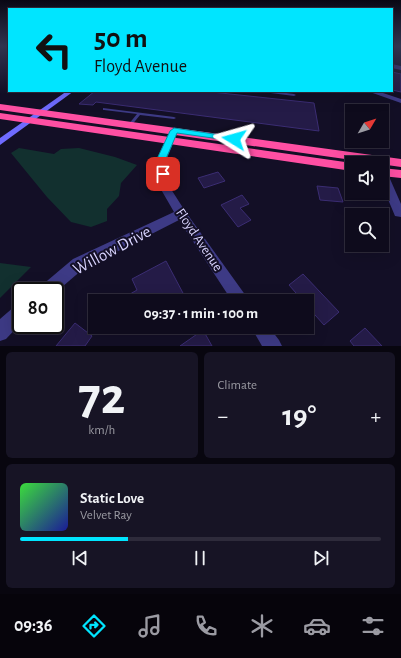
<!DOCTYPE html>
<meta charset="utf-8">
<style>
body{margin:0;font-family:"Alegreya Sans",sans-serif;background:#171425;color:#f1f3f6;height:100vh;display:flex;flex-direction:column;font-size:15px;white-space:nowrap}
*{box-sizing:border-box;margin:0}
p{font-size:13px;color:#9b9ba3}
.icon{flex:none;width:22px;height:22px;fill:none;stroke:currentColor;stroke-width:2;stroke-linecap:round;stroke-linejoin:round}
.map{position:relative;height:346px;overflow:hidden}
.side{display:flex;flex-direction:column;gap:6px;padding:6px;background:#08060f;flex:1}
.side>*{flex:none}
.top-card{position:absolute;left:8px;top:8px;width:385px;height:84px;border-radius:0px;box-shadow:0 4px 16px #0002,0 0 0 1px #2e2b3b;background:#00e5ff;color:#111;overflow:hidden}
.needle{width:26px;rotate:51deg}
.fabs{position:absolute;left:345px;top:104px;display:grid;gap:8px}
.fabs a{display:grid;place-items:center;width:44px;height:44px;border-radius:0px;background:#0e0b1c;box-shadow:0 4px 16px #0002,0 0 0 1px #2e2b3b;font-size:20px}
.speed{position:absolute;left:12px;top:282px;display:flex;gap:8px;font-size:20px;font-weight:700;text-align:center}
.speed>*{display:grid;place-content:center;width:52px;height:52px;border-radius:50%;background:#0e0b1c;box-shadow:0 4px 16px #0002,0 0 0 1px #2e2b3b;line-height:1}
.speed .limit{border:2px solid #111;border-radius:6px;background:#fff;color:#111}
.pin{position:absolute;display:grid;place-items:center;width:34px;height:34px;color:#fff;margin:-17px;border-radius:8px;box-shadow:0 2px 6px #0006}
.me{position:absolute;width:44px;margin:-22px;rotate:278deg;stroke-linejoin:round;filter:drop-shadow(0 0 3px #0008)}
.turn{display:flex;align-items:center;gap:14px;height:84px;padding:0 20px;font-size:18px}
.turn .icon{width:52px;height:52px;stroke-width:2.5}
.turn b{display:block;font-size:28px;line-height:34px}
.big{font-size:30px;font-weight:700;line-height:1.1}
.side .tile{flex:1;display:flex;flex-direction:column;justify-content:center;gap:6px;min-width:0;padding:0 14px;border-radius:6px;background:#171425}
.side .dial{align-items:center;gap:0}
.dial b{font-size:52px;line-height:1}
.song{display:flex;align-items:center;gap:12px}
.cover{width:48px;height:48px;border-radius:6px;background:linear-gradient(135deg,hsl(120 70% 55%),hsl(240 70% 35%))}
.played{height:4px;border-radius:2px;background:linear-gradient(90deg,#00e5ff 30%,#2e2b3b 30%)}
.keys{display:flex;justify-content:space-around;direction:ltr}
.heat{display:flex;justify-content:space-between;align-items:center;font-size:22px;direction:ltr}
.side .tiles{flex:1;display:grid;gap:6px;grid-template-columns:1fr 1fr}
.tile:last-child{grid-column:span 2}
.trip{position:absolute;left:88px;top:294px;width:226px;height:40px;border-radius:0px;background:#0e0b1c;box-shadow:0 4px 16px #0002,0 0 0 1px #2e2b3b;font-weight:700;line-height:40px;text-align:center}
.tab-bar{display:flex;height:64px;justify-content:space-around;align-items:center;background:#06040b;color:#9b9ba3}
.tab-bar .icon{width:28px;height:28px}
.tab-bar .current{color:#00e5ff}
.tab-bar b{font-size:18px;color:#f1f3f6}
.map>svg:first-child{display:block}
.green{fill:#12302f}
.building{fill:#241b47;stroke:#3b2d73}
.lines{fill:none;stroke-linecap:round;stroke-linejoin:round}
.lane{fill:#3d3a85;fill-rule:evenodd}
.street{fill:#3d3a85;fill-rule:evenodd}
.secondary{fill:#6f6bff;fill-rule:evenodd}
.highway{fill:#ff4fa3;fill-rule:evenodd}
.route{fill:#00e5ff;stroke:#0095a6}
.labels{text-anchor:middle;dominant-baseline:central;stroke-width:4;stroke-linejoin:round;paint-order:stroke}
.street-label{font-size:14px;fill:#d9d4ff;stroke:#130f26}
.near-street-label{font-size:17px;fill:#d9d4ff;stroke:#130f26}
</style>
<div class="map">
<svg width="401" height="346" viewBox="0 0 401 346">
<rect width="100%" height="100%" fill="#130f26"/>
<!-- green -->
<path class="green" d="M 19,148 L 54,154 L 61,149 L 79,148 L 115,157 L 137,165 L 121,183 L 119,196 L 107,209 L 107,221 L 91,227 L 71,222 L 47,197 L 11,153 Z
M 0,263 L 31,267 L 0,298 Z"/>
<!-- building -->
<path class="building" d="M 392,72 L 401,74 L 401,92 L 392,90 Z
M 95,91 L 202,91 L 314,103 L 319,131 L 96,102 L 93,105 L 79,104 Z
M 218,172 L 225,181 L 204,188 L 198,178 Z
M 317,186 L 338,188 L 343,202 L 320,200 Z
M 242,195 L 249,204 L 240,208 L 251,220 L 238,227 L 221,205 Z
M 166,261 L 184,295 L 173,301 L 118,301 L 137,290 L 132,279 Z
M 303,274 L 339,312 L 324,325 L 307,306 L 307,301 L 303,301 L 289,285 Z
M 75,323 L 92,336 L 85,346 L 56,346 Z
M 365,328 L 382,346 L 354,346 L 350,341 Z
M 203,330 L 212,346 L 180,346 Z"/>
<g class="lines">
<!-- lane -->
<path class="lane" d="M 261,91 L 271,91 L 294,94 L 296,95 L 294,96 L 263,92 Z
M 103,108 L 174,117 L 176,118 L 174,119 L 140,115 L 131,126 L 130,126 L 128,125 L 137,114 L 104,110 L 103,110 Z"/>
<!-- street -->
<path class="street" d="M 392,64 L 401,66 L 401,70 L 392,68 Z
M 367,91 L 377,91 L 401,99 L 401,103 Z
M 171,129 L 174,129 L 178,131 L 166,161 L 169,186 L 185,211 L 246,296 L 249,301 L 232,301 L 179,220 L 83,269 L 55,293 L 55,291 L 38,291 L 41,286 L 73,259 L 174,212 L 159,186 L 156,161 Z
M 382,169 L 387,172 L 401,204 L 401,217 L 395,216 L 382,185 Z
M 21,304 L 21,323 L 6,339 L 0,341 L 0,319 L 15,306 Z
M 251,327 L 269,327 L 279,340 L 282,346 L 262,346 Z"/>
<!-- secondary -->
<path class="secondary" d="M 67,91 L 74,91 L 0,145 L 0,138 Z"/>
<!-- highway -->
<path class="highway" d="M 0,104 L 401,159 L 401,167 L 0,110 Z
M 0,113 L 352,163 L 352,171 L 0,119 Z
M 382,168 L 401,170 L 401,178 L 382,176 Z"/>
</g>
<!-- sky -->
<linearGradient id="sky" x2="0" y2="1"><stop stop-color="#0a0815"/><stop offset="0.49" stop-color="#333752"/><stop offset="1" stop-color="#333752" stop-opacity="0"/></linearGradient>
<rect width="401" height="94" fill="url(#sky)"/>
<!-- route -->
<path class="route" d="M 174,128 L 234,137 L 237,139 L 234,141 L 177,133 L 165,161 L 167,174 L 163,177 L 158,174 L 156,161 L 170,131 Z"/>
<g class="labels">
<!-- street labels -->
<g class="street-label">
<text transform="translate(199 240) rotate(56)">Floyd Avenue</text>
</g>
<!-- near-street labels -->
<g class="near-street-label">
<text transform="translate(112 250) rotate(-28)">Willow Drive</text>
</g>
</g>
</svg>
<div class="fabs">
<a><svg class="needle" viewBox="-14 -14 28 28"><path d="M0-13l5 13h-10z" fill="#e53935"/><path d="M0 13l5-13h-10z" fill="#9b9ba3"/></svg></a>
<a><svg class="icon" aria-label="sound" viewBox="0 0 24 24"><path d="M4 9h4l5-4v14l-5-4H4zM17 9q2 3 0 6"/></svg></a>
<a><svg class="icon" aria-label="search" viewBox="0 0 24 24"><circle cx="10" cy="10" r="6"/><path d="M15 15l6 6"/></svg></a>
</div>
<div class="speed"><div class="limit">80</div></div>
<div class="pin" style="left:163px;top:174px;background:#d93025"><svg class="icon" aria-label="arrive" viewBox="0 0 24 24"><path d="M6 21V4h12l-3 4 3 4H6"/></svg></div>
<svg class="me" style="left:234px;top:139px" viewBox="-20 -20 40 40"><path d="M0-17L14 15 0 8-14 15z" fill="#00e5ff" stroke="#fff" stroke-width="4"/></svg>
<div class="trip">09:37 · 1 min · 100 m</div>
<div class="top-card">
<div class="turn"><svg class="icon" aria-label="left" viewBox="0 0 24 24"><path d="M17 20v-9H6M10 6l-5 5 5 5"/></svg><div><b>50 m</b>Floyd Avenue</div></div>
</div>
</div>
<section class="side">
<div class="tiles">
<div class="tile dial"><b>72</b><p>km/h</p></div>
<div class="tile"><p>Climate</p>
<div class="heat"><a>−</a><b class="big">19°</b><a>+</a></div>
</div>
<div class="tile">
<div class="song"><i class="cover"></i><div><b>Static Love</b><p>Velvet Ray</p></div></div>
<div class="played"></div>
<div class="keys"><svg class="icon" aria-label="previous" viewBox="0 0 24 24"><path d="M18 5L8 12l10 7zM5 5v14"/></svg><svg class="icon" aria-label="pause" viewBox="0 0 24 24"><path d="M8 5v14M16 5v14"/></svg><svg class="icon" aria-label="next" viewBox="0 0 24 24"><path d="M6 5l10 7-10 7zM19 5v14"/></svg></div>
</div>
</div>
</section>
<nav class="tab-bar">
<b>09:36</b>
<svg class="icon current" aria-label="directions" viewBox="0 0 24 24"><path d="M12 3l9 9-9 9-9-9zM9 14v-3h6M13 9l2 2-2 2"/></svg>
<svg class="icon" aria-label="music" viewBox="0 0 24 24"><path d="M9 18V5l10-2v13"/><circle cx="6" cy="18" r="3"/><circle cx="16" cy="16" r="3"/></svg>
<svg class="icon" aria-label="phone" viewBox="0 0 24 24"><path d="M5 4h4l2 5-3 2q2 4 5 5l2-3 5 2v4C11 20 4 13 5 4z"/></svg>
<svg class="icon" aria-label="climate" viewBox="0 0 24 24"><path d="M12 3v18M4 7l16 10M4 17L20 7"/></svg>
<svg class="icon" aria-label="car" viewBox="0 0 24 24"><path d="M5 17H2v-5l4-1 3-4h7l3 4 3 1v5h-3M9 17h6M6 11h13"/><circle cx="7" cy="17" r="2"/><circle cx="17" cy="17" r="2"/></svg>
<svg class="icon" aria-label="filters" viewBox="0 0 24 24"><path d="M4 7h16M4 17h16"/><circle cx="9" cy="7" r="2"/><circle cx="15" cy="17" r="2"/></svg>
</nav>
